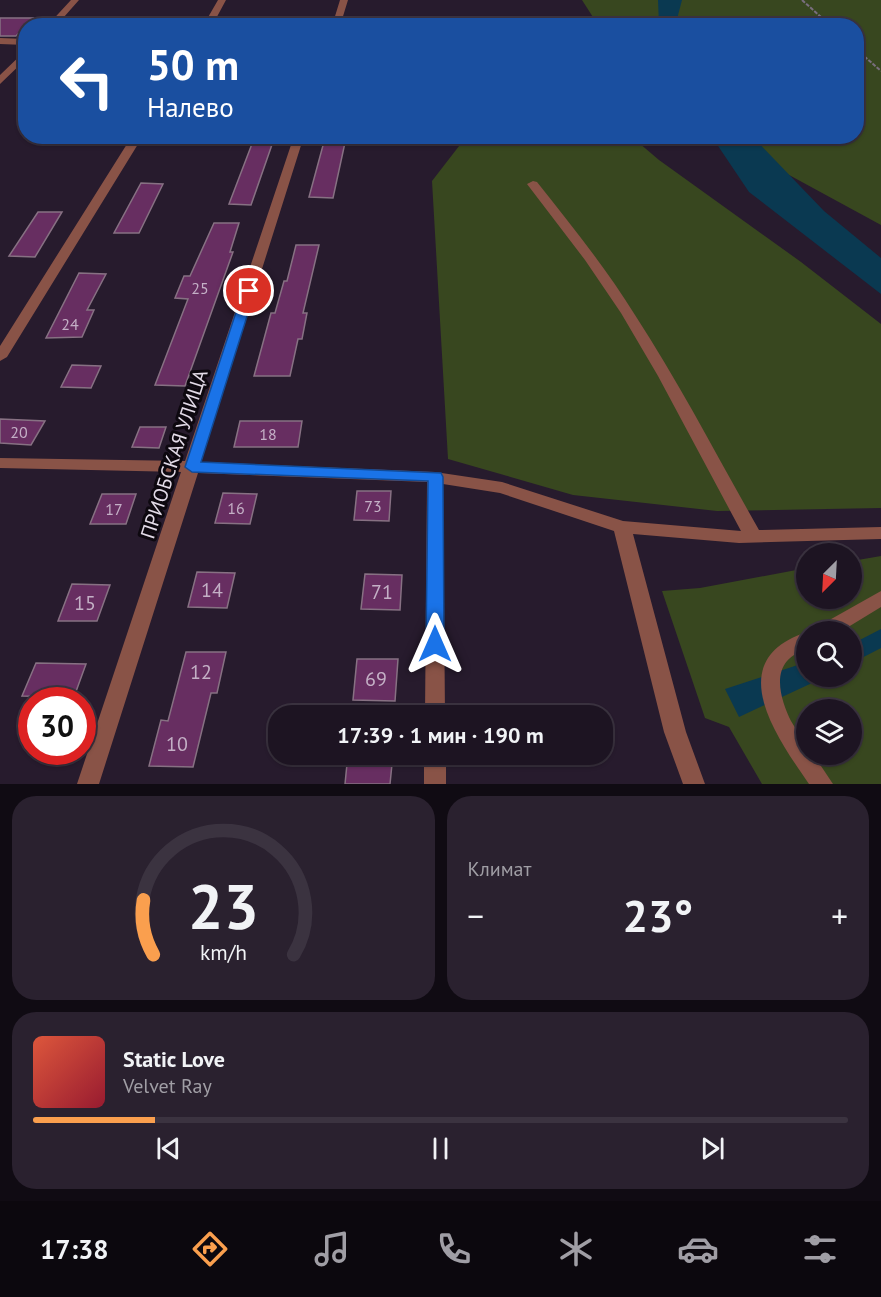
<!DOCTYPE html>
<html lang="ru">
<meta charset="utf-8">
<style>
body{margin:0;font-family:"PT Sans",sans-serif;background:#2a212f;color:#f1f3f6;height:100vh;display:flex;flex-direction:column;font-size:22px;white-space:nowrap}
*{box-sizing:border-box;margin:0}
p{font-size:20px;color:#a09ea5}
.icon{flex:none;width:33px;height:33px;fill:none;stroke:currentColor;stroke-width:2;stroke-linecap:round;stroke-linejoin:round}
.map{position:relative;height:784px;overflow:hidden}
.panel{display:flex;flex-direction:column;gap:12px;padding:12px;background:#100b13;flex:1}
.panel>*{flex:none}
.hud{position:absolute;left:18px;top:18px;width:846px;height:126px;border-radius:24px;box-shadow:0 2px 4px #0004,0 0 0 2px #3b3340;background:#1a4fa0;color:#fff;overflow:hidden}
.needle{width:39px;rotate:204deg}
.buttons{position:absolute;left:796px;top:543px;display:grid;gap:12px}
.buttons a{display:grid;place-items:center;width:66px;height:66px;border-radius:50%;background:#1d1422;box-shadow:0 2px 4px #0004,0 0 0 2px #3b3340;font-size:30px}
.speed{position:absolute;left:18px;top:687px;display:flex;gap:12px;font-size:30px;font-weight:700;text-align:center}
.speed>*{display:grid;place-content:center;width:78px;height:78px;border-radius:50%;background:#1d1422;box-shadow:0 2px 4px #0004,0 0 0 2px #3b3340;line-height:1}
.speed .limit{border:9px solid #d22;background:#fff;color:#111}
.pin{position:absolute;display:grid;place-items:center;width:51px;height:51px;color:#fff;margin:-26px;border:3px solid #fff;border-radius:50%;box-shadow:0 2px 6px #0007}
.me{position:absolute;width:66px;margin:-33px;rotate:0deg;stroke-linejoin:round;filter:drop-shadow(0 0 4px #0008)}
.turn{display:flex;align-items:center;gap:21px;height:126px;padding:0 30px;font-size:27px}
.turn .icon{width:78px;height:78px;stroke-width:2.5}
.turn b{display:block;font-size:42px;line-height:51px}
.big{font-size:45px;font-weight:700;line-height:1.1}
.panel .card{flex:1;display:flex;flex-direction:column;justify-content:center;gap:9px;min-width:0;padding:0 21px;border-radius:24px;background:#2a212f}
.panel .dial{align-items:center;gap:0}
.dial svg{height:156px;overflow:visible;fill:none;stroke:#3b3340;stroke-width:7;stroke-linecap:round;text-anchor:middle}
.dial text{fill:#f1f3f6;stroke:none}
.song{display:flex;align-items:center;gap:18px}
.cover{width:72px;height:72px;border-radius:9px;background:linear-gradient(135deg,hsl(10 70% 55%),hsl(350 70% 35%))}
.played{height:6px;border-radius:3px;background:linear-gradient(90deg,#fa9f4e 15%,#3b3340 15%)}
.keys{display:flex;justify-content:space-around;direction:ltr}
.heat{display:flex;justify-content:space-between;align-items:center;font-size:33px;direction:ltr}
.panel .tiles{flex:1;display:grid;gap:12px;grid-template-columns:1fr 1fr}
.card:last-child{grid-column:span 2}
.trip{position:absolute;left:268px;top:705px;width:345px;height:60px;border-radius:24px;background:#1d1422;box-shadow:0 2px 4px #0004,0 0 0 2px #3b3340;font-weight:700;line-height:60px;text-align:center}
.tabs{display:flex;height:96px;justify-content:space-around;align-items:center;background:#0c080e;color:#a09ea5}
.tabs .icon{width:42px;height:42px}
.tabs .selected{color:#fa9f4e}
.tabs b{font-size:27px;color:#f1f3f6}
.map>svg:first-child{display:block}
.green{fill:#38471f;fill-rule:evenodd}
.water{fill:#0a3951}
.building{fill:#672e61;stroke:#877183;stroke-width:1.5}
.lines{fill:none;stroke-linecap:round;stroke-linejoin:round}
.path{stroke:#796e7e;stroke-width:2;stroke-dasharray:4 1.5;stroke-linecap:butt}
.minor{fill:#895347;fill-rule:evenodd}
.route{fill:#1a73e8;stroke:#114b97;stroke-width:1.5}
.labels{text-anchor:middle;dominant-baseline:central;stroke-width:6;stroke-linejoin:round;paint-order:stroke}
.number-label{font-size:16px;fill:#c4b0c6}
.street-label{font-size:20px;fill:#e3dbe8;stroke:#0d080f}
.near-number-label{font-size:20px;fill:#c4b0c6}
</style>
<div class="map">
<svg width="881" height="784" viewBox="0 0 881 784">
<rect width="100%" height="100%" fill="#271b2d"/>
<!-- green -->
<path class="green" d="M 582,0 L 881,0 L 881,225 L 719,137 L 856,136 L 856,26 L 598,25 Z
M 466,137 L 632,137 L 659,160 L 801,262 L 881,324 L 881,508 L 717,511 L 573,495 L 448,459 L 432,181 Z
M 881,556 L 881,784 L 762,784 L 729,727 L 705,718 L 662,591 L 700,588 L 807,568 L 807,598 L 852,598 L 852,561 ZM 807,632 L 852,632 L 852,676 L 807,676 ZM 807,710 L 852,710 L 852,754 L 807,754 Z"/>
<!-- water -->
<path class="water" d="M 658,0 L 682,0 L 677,19 L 680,25 L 659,25 Z
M 712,137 L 753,137 L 824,211 L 881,258 L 881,294 L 749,192 Z
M 881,629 L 881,648 L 852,663 L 852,644 Z
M 807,662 L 807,676 L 825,677 L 739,717 L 725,689 Z"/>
<!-- building -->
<path class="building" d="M 0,18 L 33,18 L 16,36 L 0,36 Z
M 255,136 L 275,136 L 251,205 L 229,204 Z
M 325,138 L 346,138 L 333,198 L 309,197 Z
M 141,183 L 163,184 L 139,233 L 114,233 Z
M 38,212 L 62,212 L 35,257 L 9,256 Z
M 214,223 L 239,223 L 230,252 L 233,252 L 185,386 L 155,385 L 188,299 L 175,298 L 184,276 L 190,276 Z
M 296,245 L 319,245 L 303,313 L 307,313 L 302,339 L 298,339 L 290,376 L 254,376 L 271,313 L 275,313 L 284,281 L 287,281 Z
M 79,273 L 106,274 L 87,310 L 94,310 L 82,337 L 46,338 Z
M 72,365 L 101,366 L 91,388 L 61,387 Z
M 0,419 L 45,421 L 31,445 L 0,443 Z
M 240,421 L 302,421 L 298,447 L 234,447 Z
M 140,427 L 166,427 L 159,448 L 132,447 Z
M 357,491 L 391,491 L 389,521 L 354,520 Z
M 223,493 L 257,494 L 250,524 L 215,523 Z
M 102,494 L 136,494 L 126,524 L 90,524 Z
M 197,572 L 235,573 L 227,608 L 188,607 Z
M 365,574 L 402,575 L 400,610 L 361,609 Z
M 72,584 L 110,585 L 97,621 L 58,621 Z
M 186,652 L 226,652 L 217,693 L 211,693 L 193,767 L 149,766 L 161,720 L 168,721 Z
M 357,659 L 398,659 L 395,701 L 353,700 Z
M 36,663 L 86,664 L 74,697 L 22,696 Z
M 348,754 L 393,754 L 390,784 L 345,784 Z"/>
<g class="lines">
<!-- path -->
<path class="path" d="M 802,0 L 831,26
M 856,49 L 881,71"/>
<!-- minor -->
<path class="minor" d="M 71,0 L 79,0 L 56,26 L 47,26 Z
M 218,0 L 226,0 L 212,26 L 203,26 Z
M 340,0 L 348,0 L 340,26 L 332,26 Z
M 0,38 L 26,39 L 26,45 L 0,44 Z
M 26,50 L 26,59 L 0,84 L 0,75 Z
M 132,136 L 143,136 L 7,357 L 0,361 L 0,346 Z
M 294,136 L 304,136 L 201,462 L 435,472 L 502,482 L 623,521 L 741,531 L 658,376 L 621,313 L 585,260 L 527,184 L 533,181 L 537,182 C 571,225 606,268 635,315 C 680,384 718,458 759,530 L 881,527 L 881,539 L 739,543 L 633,534 L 686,732 L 705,784 L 683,784 L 664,732 L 614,531 L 500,493 L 443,484 L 445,716 L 425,716 L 427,482 L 198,473 L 99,784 L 77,784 L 181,472 L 0,468 L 0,458 L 185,461 Z
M 881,591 L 881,607 L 840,632 L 815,632 L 817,627 Z
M 807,632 L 807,649 C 800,652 792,655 787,661 C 773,677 783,705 791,721 C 797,732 807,741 807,754 L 813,754 L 833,784 L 809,784 C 776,736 721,660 807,632 Z
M 424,754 L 446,754 L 446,784 L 424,784 Z"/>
</g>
<!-- route -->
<path class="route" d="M 249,287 L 255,291 L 201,462 L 441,473 L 443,477 L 444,644 L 441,649 L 435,651 L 429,649 L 426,644 L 428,481 L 192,472 L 185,467 L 243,291 Z"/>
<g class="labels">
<!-- number labels -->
<g class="number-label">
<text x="200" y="288">25</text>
<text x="70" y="324">24</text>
<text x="19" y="432">20</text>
<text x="268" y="434">18</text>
<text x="373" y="506">73</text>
<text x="236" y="508">16</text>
<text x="114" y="509">17</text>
</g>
<!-- street labels -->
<g class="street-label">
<text transform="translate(174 454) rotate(-72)">ПРИОБСКАЯ УЛИЦА</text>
</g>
<!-- near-number labels -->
<g class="near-number-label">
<text x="212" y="590">14</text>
<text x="382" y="592">71</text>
<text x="85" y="603">15</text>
<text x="201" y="672">12</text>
<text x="376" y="679">69</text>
<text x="177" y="744">10</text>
</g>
</g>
</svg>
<div class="buttons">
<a><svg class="needle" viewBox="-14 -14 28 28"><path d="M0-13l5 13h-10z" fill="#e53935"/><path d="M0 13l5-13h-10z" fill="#a09ea5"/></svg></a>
<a><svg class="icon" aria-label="search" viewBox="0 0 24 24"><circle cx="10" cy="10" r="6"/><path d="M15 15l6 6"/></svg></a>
<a><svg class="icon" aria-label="layers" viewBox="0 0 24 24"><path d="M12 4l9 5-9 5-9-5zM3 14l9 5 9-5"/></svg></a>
</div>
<div class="speed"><div class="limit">30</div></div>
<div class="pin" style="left:249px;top:291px;background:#d93025"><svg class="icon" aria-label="arrive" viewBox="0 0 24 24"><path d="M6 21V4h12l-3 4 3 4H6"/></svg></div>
<svg class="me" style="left:435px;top:644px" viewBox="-20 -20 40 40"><path d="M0-17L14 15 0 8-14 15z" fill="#1a73e8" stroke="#fff" stroke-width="4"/></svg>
<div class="trip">17:39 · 1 мин · 190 m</div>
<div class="hud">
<div class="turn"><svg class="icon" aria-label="left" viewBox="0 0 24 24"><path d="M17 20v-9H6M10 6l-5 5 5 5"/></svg><div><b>50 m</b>Налево</div></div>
</div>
</div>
<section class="panel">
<div class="tiles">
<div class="card dial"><svg viewBox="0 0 100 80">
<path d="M14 69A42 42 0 1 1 86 69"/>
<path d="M14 69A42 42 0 0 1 9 41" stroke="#fa9f4e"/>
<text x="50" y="56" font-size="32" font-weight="700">23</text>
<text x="50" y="72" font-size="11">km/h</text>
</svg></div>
<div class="card"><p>Климат</p>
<div class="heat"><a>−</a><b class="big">23°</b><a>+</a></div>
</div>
<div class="card">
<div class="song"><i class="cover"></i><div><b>Static Love</b><p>Velvet Ray</p></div></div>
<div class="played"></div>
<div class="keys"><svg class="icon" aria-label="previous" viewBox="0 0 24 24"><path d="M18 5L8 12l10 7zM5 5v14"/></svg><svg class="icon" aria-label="pause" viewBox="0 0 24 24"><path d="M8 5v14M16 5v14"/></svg><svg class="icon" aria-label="next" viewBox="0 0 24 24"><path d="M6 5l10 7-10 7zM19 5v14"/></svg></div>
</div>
</div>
</section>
<nav class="tabs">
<b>17:38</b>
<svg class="icon selected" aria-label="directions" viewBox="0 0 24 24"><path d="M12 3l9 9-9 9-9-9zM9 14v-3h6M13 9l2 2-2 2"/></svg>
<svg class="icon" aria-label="music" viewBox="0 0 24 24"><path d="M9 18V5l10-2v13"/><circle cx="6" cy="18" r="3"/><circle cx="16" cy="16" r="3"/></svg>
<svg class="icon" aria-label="phone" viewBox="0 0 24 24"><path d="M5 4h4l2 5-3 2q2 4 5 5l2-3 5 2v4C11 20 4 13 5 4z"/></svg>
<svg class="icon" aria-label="climate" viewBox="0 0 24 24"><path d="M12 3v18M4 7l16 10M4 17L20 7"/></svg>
<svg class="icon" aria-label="car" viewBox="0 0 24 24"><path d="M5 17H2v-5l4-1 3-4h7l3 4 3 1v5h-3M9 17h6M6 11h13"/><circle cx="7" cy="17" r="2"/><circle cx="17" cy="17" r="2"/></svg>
<svg class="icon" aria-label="filters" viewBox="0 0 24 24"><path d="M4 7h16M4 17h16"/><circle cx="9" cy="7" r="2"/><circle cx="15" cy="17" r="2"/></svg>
</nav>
